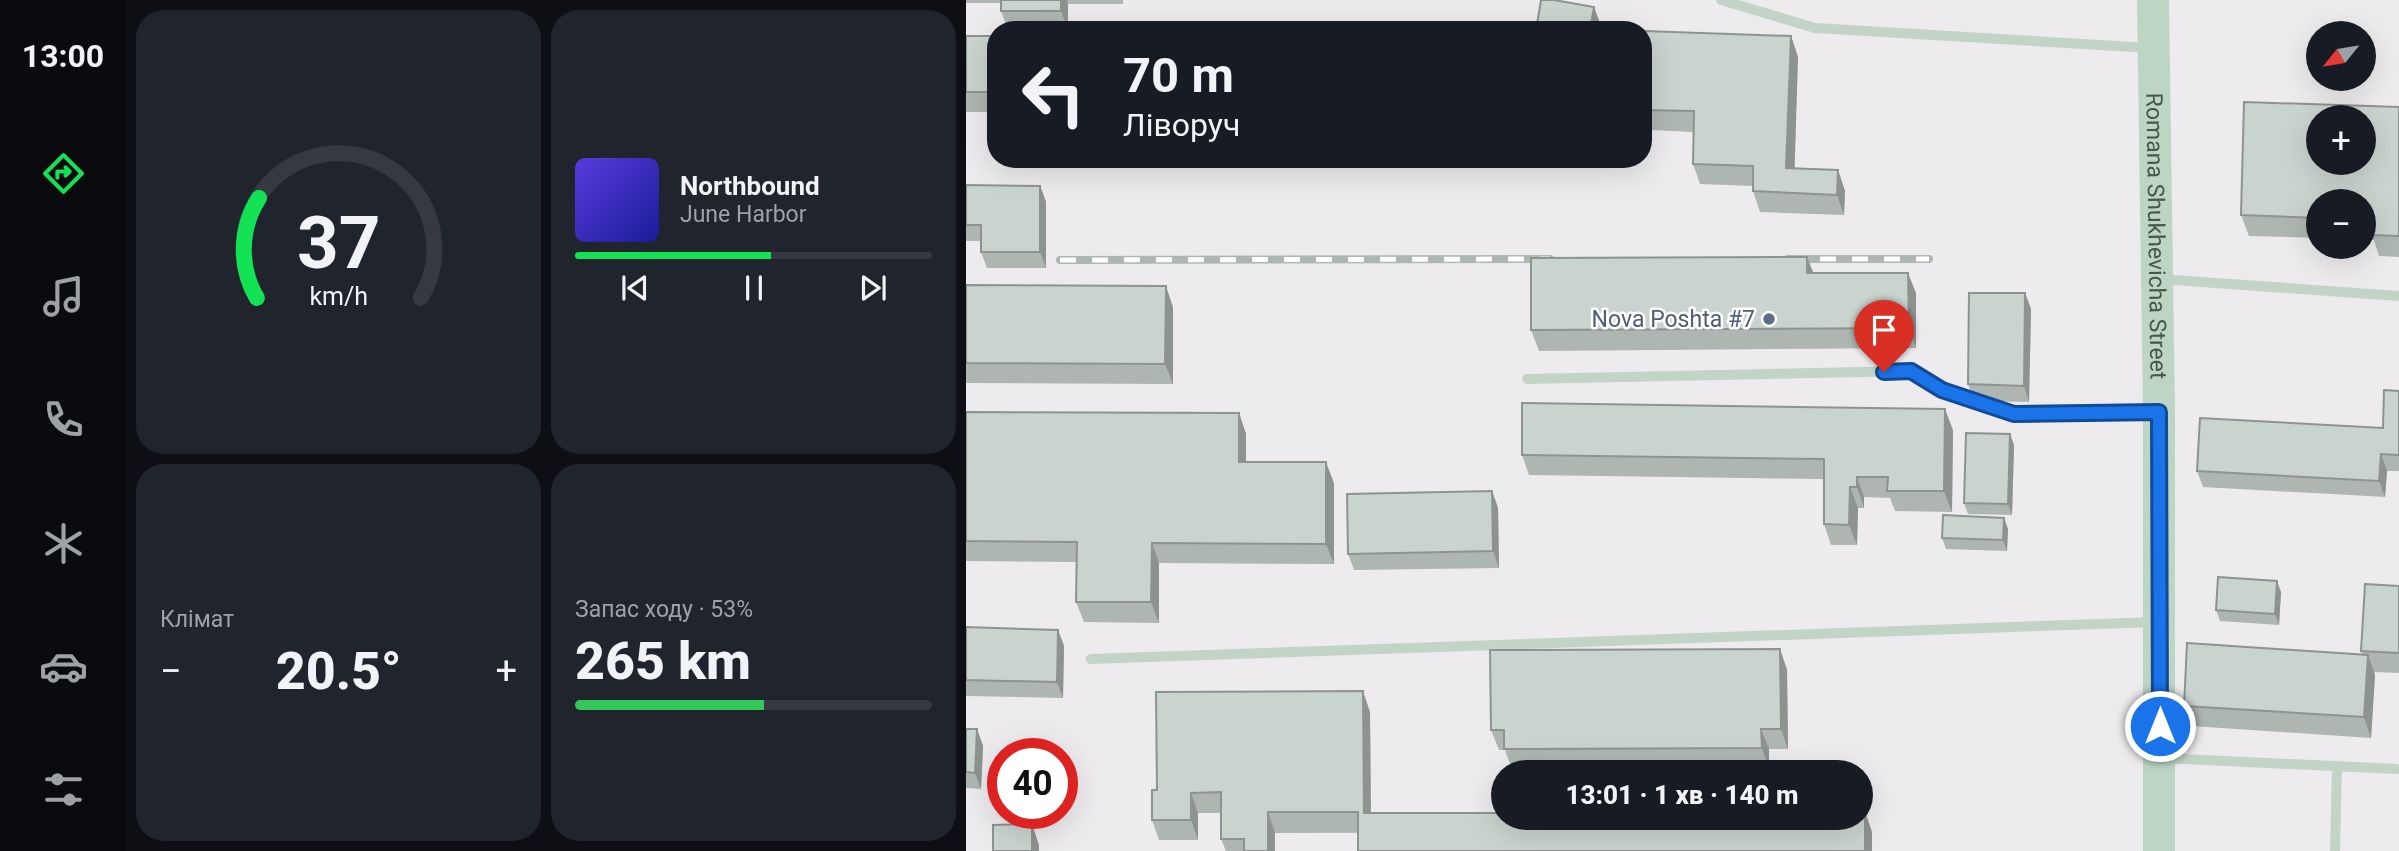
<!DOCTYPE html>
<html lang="uk">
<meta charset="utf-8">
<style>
body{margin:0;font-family:Roboto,sans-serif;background:#20242c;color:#f1f3f6;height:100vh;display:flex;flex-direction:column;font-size:26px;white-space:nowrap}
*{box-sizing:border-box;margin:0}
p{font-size:23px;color:#9ea1a6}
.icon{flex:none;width:38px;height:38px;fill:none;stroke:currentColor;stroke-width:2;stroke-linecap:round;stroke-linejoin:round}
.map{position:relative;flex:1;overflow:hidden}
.sheet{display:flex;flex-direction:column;gap:10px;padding:10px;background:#0d0f14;width:840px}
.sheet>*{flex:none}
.guide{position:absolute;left:21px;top:21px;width:665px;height:147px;border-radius:28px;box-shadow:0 7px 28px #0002;background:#171b24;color:#f1f3f6;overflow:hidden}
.needle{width:46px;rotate:240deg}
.controls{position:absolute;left:1340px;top:21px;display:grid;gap:14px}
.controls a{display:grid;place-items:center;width:70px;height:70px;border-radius:50%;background:#171b24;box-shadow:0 7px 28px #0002;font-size:35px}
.speed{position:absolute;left:21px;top:738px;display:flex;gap:14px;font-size:35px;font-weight:700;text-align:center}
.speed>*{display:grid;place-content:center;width:91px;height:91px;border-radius:50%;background:#171b24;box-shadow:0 7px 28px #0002;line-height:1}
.speed .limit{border:10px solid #d22;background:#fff;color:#111}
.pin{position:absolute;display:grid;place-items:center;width:60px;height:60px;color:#fff;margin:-72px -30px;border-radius:50% 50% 50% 0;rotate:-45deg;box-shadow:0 0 7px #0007}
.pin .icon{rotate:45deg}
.me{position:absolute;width:77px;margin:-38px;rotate:0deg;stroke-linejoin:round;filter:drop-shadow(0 0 5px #0008)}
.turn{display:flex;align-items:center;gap:24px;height:147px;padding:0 21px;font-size:32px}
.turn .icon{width:91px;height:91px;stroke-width:2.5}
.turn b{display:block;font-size:49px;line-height:60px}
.big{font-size:52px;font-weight:800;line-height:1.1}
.sheet .tile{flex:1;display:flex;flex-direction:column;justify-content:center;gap:10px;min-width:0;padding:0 24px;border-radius:28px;background:#20242c}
.sheet .dial{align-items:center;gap:0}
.dial svg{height:182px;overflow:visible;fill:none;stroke:#363941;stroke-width:7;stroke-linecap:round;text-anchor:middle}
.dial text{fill:#f1f3f6;stroke:none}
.song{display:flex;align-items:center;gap:21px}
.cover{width:84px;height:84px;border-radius:10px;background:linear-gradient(135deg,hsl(250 70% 55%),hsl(240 70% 35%))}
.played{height:7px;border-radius:4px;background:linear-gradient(90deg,#12e253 55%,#363941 55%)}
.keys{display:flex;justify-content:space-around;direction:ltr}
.heat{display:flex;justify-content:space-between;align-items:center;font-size:38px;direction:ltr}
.charge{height:10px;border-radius:5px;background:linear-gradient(90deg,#34c759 53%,#363941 0)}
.sheet .tiles{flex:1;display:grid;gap:10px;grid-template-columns:repeat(2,1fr)}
.trip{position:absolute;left:525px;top:760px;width:382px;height:70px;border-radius:35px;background:#171b24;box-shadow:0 7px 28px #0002;font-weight:800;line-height:70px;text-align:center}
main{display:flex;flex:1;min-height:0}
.menu{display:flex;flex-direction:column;width:126px;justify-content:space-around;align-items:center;background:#090b0e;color:#9ea1a6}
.menu .icon{width:49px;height:49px}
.menu .active{color:#12e253}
.menu b{font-size:32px;color:#f1f3f6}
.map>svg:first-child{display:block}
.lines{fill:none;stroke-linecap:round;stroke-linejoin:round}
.lane{stroke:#c1d4c5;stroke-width:10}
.secondary{stroke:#bdd6c4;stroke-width:32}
.rail-casing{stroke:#adb7b1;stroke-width:8}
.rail{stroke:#fff;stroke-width:5;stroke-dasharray:16;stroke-linecap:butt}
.wall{fill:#aeb6b1}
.shaded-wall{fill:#8d9490}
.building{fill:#cad4ce;stroke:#8d9490;stroke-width:2;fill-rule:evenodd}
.route-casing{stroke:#114b97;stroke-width:18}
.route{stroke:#1a73e8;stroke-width:12}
.service-dot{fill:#5c6f8a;stroke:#fff;stroke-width:2.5}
.labels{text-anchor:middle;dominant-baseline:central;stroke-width:5;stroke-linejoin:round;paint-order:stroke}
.street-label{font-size:23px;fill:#435948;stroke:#fff}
.service-label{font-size:23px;fill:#4e5e75;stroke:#fff;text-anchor:end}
</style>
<main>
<nav class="menu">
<b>13:00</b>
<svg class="icon active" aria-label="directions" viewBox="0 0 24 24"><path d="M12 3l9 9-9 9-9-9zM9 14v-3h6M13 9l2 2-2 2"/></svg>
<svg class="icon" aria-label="music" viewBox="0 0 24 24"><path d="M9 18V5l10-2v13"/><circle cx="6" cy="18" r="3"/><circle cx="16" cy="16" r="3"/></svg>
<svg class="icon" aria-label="phone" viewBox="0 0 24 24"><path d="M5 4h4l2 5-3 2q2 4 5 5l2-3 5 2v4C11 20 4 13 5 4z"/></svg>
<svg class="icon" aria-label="climate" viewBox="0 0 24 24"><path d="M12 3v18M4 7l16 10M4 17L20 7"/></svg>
<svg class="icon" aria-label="car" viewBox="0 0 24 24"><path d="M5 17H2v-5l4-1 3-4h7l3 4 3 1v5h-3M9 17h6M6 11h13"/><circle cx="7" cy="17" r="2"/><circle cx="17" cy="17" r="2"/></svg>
<svg class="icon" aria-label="filters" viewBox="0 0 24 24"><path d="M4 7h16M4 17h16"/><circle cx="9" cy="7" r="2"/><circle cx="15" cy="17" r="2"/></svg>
</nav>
<section class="sheet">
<div class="tiles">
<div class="tile dial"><svg viewBox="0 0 100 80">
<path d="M14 69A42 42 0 1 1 86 69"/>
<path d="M14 69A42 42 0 0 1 15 25" stroke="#12e253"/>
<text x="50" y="56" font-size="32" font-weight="700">37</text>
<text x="50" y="72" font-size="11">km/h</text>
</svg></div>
<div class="tile">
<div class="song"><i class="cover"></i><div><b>Northbound</b><p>June Harbor</p></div></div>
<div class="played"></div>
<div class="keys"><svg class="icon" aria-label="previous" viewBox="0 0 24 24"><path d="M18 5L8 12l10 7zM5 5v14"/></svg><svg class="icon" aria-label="pause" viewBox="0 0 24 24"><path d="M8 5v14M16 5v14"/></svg><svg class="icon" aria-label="next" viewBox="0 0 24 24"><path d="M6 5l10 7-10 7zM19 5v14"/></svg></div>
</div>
<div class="tile"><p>Клімат</p>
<div class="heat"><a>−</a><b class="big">20.5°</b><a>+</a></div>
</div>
<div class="tile"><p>Запас ходу · 53%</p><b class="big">265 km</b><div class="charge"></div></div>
</div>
</section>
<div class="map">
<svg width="1433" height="851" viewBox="0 0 1433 851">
<rect width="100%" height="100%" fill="#eeebef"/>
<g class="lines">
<!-- lane -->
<path class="lane" d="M 755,0 L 849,28 L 1185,48
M 1193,279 L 1433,296
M 561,379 L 945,371 L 976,390 L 1048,414 L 1190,412
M 125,659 L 1191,622
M 1196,758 L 1431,769
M 1369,851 L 1371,766"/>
<!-- secondary -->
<path class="secondary" id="s1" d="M 1187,0 L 1193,412 L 1193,851"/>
<defs>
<path id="rail" d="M 822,259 L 963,259
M 94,260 L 584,259"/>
</defs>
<!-- rail casing -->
<use href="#rail" class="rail-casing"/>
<!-- rail -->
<use href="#rail" class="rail"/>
</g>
<!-- wall -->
<path class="wall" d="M 0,0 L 157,0 L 157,4 L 102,4 L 102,30 L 42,30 L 35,11 L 35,3 L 0,3 Z
M 0,36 L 30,36 L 30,112 L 0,112 Z
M 825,36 L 832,57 L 828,169 L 872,170 L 879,191 L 878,215 L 794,212 L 787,191 L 787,186 L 734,184 L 727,164 L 728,132 L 683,130 L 677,114 L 677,67 Z
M 1433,107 L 1433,257 L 1413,256 L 1408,240 L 1398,240 L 1398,201 L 1353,201 L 1353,238 L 1283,236 L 1275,215 Z
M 0,185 L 74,186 L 80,202 L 80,268 L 21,268 L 15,252 L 15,241 L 0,241 Z
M 841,257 L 847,273 L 950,293 L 950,348 L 573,351 L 565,330 Z
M 0,285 L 207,307 L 207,384 L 0,383 Z
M 1059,293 L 1065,309 L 1063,402 L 1008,401 L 1002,384 Z
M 1433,391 L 1433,471 L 1421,471 L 1419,497 L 1237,487 L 1231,471 L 1417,428 Z
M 0,412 L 273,413 L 280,434 L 280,462 L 368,483 L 368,564 L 193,563 L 193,623 L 118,622 L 110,602 L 111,562 L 0,561 Z
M 987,430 L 986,512 L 929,511 L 924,498 L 898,497 L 898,508 L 892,508 L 891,545 L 865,545 L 858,524 L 858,479 L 563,475 L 556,455 Z
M 1048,445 L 1046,515 L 1002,514 L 998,503 Z
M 526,491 L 532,508 L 533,568 L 388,570 L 382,554 Z
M 1038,518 L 1042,529 L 1041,551 L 980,549 L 976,538 Z
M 1433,586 L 1433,673 L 1408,672 L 1409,675 L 1405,738 L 1225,726 L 1218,706 L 1397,655 L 1395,651 Z
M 1315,592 L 1313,625 L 1254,621 L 1250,610 Z
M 0,627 L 92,630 L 98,646 L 97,698 L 0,696 Z
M 814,649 L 821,670 L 822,749 L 803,749 L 803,769 L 546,769 L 539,750 L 533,750 L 525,730 Z
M 404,712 L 405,813 L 906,832 L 309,833 L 309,851 L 260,851 L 255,839 L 255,813 L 232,813 L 232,840 L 193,840 L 186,820 L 191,790 Z
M 0,729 L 11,729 L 17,746 L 15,789 L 0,788 Z"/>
<!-- shaded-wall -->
<path class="shaded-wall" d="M 95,0 L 101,0 L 102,4 L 102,30 L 95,11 Z
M 628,7 L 634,23 L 633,30 L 624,30 Z
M 825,36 L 832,57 L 828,189 L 820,168 Z
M 872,170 L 879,191 L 878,215 L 871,195 Z
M 74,186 L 80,202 L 80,268 L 74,252 Z
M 841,257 L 849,277 L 841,273 Z
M 942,273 L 950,293 L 950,348 L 943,328 Z
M 200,286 L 207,307 L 207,384 L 199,364 Z
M 1059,293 L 1065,309 L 1063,402 L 1058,386 Z
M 979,409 L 987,430 L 986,512 L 978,491 Z
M 273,413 L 280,434 L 280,482 L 273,462 Z
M 1044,434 L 1048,445 L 1046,515 L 1042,504 Z
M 1415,454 L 1421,471 L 1419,497 L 1413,481 Z
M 360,462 L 368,483 L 368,564 L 360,544 Z
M 891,477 L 898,497 L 898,508 L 891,487 Z
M 884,487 L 892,508 L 891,545 L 883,525 Z
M 526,491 L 532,508 L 533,568 L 527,551 Z
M 1038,518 L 1042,529 L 1041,551 L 1037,540 Z
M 186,543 L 193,563 L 193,623 L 185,602 Z
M 1311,581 L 1315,592 L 1313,625 L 1309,614 Z
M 92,630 L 98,646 L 97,698 L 91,682 Z
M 814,649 L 821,670 L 822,749 L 815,729 Z
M 1402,655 L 1409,675 L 1405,738 L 1398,717 Z
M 397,691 L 404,712 L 405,833 L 398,813 Z
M 11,729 L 17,746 L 15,789 L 9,773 Z
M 795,729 L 803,749 L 803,769 L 796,748 Z
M 225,793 L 232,813 L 232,840 L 225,820 Z
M 899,811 L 906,832 L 906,851 L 899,851 Z
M 302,812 L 309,833 L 309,851 L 302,851 Z
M 66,824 L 73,845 L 73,851 L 66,851 Z"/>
<!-- building -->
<path class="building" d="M 35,0 L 95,0 L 95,11 L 35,11 Z
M 575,0 L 588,0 L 628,7 L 624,30 L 570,30 Z
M 678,31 L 825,36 L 820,168 L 872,170 L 871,195 L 787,191 L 787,166 L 727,164 L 728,111 L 677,110 Z
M 0,36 L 30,36 L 30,92 L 0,92 Z
M 1278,102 L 1433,107 L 1433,236 L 1406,235 L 1407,220 L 1398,219 L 1398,201 L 1353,201 L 1353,218 L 1275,215 ZM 1353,117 L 1398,117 L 1398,163 L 1353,163 Z
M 0,185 L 74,186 L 74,252 L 15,252 L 15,225 L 0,225 Z
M 841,257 L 841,273 L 942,273 L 943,328 L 565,330 L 565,258 Z
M 0,285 L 200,286 L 199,364 L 0,363 Z
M 1003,293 L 1059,293 L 1058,386 L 1002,384 Z
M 1418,390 L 1433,391 L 1433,455 L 1415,454 L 1413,481 L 1231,471 L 1234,418 L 1417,428 Z
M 556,403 L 979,409 L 978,491 L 921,491 L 922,477 L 891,477 L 891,487 L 884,487 L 883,525 L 858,524 L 858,459 L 556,455 Z
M 0,412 L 273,413 L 273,462 L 360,462 L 360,544 L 186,543 L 185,602 L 110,602 L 111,542 L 0,541 Z
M 1000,433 L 1044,434 L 1042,504 L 998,503 Z
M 526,491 L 527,551 L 382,554 L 381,494 Z
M 977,515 L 1038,518 L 1037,540 L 976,538 Z
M 1252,577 L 1311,581 L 1309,614 L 1250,610 Z
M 1399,584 L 1433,586 L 1433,653 L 1395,651 Z
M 0,627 L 92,630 L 91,682 L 0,680 Z
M 1221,643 L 1402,655 L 1398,717 L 1218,706 Z
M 814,649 L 815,729 L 795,729 L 796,748 L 538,749 L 538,730 L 525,730 L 524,650 Z
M 397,691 L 398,813 L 537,813 L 537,817 L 894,817 L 894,811 L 899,811 L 899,851 L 392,851 L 392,812 L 302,812 L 302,851 L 278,851 L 278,839 L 255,839 L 255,792 L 225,793 L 225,820 L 186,820 L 186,790 L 191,790 L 190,692 Z
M 0,729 L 11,729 L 9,773 L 0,772 Z
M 66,824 L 66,851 L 27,851 L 27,825 Z"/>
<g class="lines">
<defs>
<path id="route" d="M 918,372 L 945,371 L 976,390 L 1048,414 L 1193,412 L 1194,726"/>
</defs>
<!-- route casing -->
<use href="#route" class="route-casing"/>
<!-- route -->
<use href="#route" class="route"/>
</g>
<!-- markers -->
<circle class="service-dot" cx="803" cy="319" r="7"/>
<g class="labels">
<!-- street labels -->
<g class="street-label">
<text stroke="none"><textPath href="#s1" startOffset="236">Romana Shukhevicha Street</textPath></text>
</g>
<!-- service labels -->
<g class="service-label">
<text x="789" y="319">Nova Poshta #7</text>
</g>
</g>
</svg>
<div class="controls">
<a><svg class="needle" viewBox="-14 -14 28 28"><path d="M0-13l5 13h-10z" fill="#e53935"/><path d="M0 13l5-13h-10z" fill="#9ea1a6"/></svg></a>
<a>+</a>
<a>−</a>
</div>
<div class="speed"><div class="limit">40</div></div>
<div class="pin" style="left:918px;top:372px;background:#d93025"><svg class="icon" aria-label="arrive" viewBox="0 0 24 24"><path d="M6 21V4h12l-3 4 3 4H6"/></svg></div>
<svg class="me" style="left:1194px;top:726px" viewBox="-20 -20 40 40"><circle r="17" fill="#1a73e8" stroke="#fff" stroke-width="3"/><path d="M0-11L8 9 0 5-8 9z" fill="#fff"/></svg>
<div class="trip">13:01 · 1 хв · 140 m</div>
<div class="guide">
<div class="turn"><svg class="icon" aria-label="left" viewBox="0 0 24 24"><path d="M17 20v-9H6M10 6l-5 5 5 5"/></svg><div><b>70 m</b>Ліворуч</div></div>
</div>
</div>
</main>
